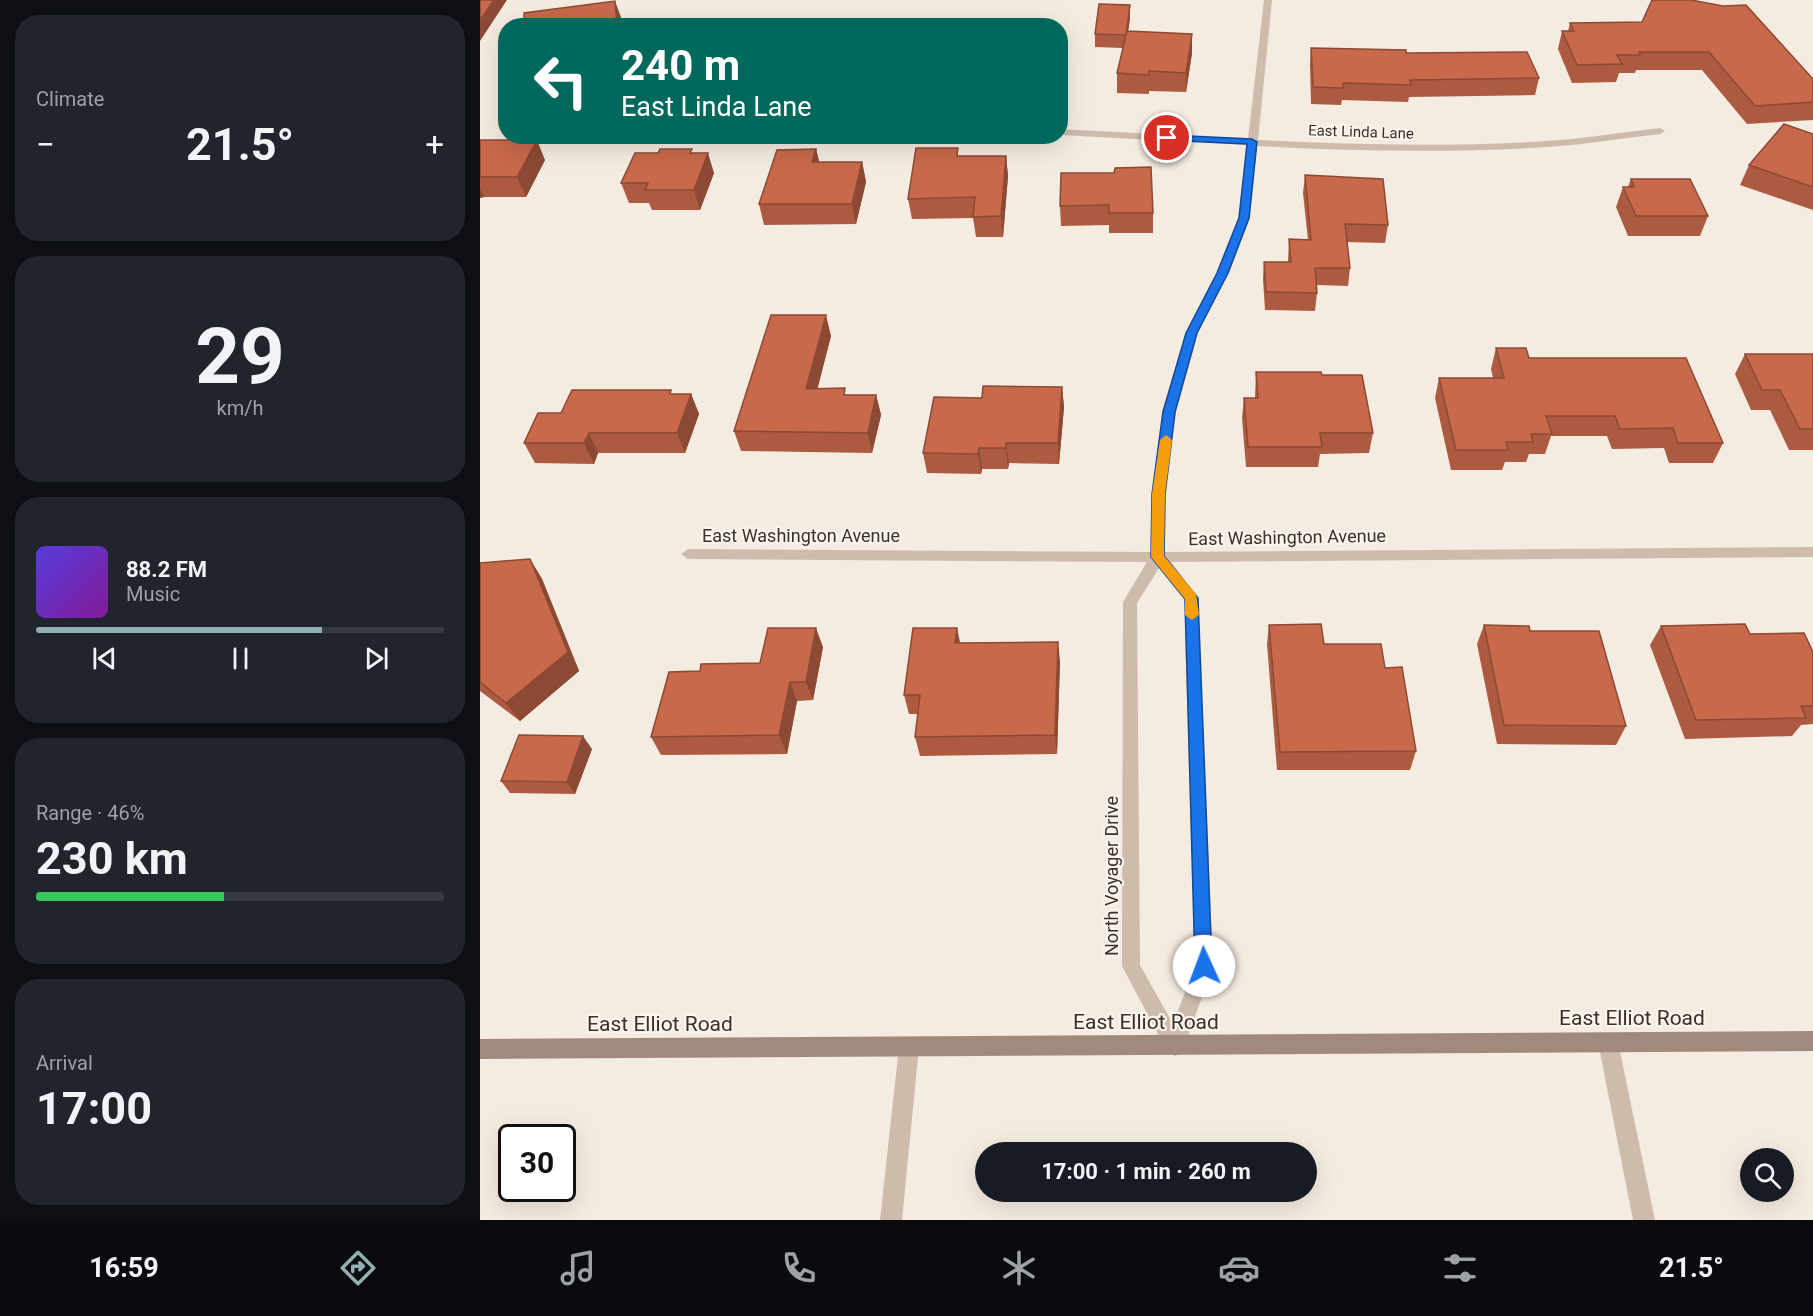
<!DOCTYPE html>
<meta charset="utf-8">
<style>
body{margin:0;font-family:Roboto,sans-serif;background:#20242c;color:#f1f3f6;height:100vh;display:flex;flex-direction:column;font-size:22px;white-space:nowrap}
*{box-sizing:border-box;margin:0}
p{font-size:20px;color:#9ea1a6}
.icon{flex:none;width:33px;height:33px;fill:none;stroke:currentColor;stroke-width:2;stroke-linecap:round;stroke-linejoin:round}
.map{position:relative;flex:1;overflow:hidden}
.panel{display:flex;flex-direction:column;gap:15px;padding:15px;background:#0d0f14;width:480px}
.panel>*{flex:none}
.top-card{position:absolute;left:18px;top:18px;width:570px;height:126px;border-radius:24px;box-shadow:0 6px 24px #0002;background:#00695c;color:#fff;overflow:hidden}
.buttons{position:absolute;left:1260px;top:1148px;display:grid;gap:12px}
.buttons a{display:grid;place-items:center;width:54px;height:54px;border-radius:50%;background:#171b24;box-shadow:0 6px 24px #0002;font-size:30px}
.speed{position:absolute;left:18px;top:1124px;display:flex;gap:12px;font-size:30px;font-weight:700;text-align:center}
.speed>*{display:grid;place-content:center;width:78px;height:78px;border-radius:50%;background:#171b24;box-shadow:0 6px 24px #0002;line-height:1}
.speed .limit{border:3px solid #111;border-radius:9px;background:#fff;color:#111}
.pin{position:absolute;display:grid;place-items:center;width:51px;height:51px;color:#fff;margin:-26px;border:3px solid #fff;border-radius:50%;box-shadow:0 2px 6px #0007}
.me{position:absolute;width:66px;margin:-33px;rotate:358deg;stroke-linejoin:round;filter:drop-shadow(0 0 4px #0008)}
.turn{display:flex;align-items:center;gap:21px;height:126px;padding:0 24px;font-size:27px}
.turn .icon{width:78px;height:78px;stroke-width:2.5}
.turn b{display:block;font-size:42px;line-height:51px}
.big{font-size:45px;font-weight:700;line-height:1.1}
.panel .widget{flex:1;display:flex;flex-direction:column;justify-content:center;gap:9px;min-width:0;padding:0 21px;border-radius:24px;background:#20242c}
.panel .dial{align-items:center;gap:0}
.dial b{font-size:78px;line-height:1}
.song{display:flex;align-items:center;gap:18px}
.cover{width:72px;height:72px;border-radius:9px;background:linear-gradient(135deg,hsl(250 70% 55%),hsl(290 70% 35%))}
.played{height:6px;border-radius:3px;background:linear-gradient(90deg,#92aeb2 70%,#363941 70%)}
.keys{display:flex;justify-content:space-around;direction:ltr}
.heat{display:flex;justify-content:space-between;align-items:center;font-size:33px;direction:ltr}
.charge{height:9px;border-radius:4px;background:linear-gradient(90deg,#34c759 46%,#363941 0)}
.trip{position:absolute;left:495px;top:1142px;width:342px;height:60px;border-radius:30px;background:#171b24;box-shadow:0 6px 24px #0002;font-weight:700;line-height:60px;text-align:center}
.tabs{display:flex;height:96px;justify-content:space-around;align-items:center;background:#090b0e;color:#9ea1a6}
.tabs .icon{width:42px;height:42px}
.tabs .current{color:#92aeb2}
.tabs b{font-size:27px;color:#f1f3f6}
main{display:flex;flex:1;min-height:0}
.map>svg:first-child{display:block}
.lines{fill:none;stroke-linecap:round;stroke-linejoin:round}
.service{fill:#cdbbac;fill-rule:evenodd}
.minor{fill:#cdbbac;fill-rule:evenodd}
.secondary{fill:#a18a7d;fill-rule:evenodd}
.wall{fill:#ac5a40}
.shaded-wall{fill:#8c4a34}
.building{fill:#c8694b;stroke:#8c4a34;stroke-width:1.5}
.route{fill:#1a73e8;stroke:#114b97;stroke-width:1.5}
.slow{fill:#f59e0b}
.labels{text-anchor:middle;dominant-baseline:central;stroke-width:4.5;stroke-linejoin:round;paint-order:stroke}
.far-street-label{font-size:15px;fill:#3b302b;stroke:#fbf5ee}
.street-label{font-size:18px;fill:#3b302b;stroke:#fbf5ee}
.near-street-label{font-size:21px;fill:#3b302b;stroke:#fbf5ee}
</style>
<main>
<section class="panel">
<div class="widget"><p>Climate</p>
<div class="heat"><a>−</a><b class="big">21.5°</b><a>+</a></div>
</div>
<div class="widget dial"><b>29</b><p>km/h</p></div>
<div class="widget">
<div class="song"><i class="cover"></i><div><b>88.2 FM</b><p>Music</p></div></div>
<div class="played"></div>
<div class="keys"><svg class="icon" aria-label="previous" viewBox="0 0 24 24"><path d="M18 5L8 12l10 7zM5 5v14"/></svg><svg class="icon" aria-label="pause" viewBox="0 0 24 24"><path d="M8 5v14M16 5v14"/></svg><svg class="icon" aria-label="next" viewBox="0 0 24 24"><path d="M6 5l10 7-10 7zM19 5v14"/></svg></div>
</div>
<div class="widget"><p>Range · 46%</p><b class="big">230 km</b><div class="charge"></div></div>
<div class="widget"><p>Arrival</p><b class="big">17:00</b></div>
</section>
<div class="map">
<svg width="1333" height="1220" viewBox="0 0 1333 1220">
<rect width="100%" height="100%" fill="#f4ebe1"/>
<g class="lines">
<!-- service -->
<path class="service" d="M 1128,1032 L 1135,1035 L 1138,1042 L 1175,1220 L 1153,1220 L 1118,1042 L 1121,1035 Z"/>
<!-- minor -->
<path class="minor" d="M 784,0 L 792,0 L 778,140 C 874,145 970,147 1066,141 C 1104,139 1142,132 1180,128 L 1185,131 L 1180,134 C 1142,138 1104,145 1066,147 C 970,153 874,151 777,146 L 770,218 L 749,273 L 718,333 L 696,412 L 686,494 L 685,552 L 1333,547 L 1333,557 L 691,562 L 718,598 L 733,966 L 702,1053 L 695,1056 L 688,1053 L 642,966 L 643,602 L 667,562 L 208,559 L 201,554 L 208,549 L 671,552 L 672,494 L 682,412 L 706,333 L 737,273 L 758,218 L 767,145 L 580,135 L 580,129 L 768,139 ZM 679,568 L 704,599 L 715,966 L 693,1024 L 660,965 L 657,603 Z
M 429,1037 L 436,1040 L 439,1047 L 422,1220 L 400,1220 L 419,1047 L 422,1040 Z"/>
<!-- secondary -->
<path class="secondary" d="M 1333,1031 L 1333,1051 L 0,1059 L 0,1039 Z"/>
</g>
<!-- wall -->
<path class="wall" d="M 650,5 L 650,18 L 648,31 L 712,34 L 712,53 L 706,92 L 669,91 L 669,94 L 637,93 L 637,73 L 643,48 L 615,47 L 615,34 Z
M 1162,22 L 1333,79 L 1333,120 L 1267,124 L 1222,70 L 1156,70 L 1155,73 L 1139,73 L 1136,82 L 1092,83 L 1078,49 L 1082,31 L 1088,31 L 1090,23 Z
M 831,48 L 926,53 L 1059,78 L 1055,95 L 929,97 L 928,102 L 862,100 L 861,105 L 831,104 L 830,64 Z
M 1333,134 L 1333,210 L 1260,185 L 1269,165 Z
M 0,140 L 65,160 L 46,197 L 4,197 L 0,198 Z
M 336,149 L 339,162 L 382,162 L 386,182 L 376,224 L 284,225 L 279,204 Z
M 214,153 L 234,173 L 220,210 L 172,210 L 169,203 L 149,203 L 141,183 Z
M 479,156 L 526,156 L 528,176 L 523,237 L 496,237 L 493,218 L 432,219 L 428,199 Z
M 581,173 L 673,213 L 673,233 L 629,233 L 629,225 L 581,226 L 580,206 Z
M 825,175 L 908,225 L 905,243 L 867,242 L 870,268 L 868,286 L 837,285 L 837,293 L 835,311 L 785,310 L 783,279 L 784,262 L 808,262 L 809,239 L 828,240 L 823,193 Z
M 1151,179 L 1228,216 L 1220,236 L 1148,236 L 1136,207 L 1143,187 L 1148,187 Z
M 351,336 L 337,389 L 367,395 L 396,395 L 401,415 L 392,453 L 261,451 L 254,431 Z
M 1016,348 L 1049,358 L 1243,443 L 1233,463 L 1189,463 L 1184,448 L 1132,449 L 1127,436 L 1071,436 L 1065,454 L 1049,454 L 1046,462 L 1025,462 L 1022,470 L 971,470 L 955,398 L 959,378 L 1013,378 L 1011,369 Z
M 1265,354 L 1333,354 L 1333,450 L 1309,450 L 1290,410 L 1271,410 L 1255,374 Z
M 776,372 L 842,375 L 893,433 L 889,453 L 840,454 L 838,467 L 766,467 L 762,418 L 764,398 L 775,398 Z
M 582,387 L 584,407 L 579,464 L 529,463 L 528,469 L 502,469 L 501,474 L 447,473 L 443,453 L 502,398 Z
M 193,394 L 211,394 L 219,414 L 205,453 L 118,453 L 114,464 L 55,463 L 44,443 L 81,413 Z
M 50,559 L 62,579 L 99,671 L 40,721 L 0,691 L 0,563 Z
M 789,625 L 905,668 L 936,751 L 930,770 L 797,770 L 787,644 Z
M 1004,625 L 1050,631 L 1146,726 L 1136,745 L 1017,744 L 997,644 Z
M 1181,626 L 1270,634 L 1333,652 L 1333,724 L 1321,725 L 1312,736 L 1205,739 L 1170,645 Z
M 480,643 L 580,661 L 577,754 L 440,756 L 435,737 L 438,714 L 429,714 L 424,695 Z
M 343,647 L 333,700 L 317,701 L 307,754 L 181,755 L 171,737 L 220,671 L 280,663 Z
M 112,749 L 95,794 L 30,793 L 21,781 Z"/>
<!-- shaded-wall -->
<path class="shaded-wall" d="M 14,0 L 27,0 L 0,41 L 0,20 Z
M 135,1 L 142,20 L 142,26 L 137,26 Z
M 650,5 L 650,18 L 646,48 L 646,35 Z
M 712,34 L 712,53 L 706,92 L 706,73 Z
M 57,140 L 65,160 L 46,197 L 37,177 Z
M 336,149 L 341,169 L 332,162 Z
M 228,153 L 234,173 L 220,210 L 214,190 Z
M 526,156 L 528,176 L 523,237 L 521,216 Z
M 382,162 L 386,182 L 376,224 L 372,204 Z
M 0,188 L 4,197 L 0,198 Z
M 346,315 L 351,336 L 332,410 L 326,389 Z
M 582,387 L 584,407 L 579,464 L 578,443 Z
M 211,394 L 219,414 L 205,453 L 197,433 Z
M 396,395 L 401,415 L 392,453 L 388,433 Z
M 109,433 L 118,453 L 114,464 L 104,443 Z
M 526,443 L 529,463 L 528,469 L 526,448 Z
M 499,448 L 502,469 L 501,474 L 498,454 Z
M 50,559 L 62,579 L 99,671 L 40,721 L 26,703 Z
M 336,628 L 343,647 L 333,700 L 326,682 Z
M 477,628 L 481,647 L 475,643 Z
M 578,642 L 580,661 L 577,754 L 575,735 Z
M 310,682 L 317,701 L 307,754 L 299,735 Z
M 103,736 L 112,749 L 95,794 L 87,782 Z"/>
<!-- building -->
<path class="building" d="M 0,0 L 14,0 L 0,20 Z
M 1172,0 L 1211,0 L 1243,6 L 1266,5 L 1333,79 L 1333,102 L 1275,106 L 1229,52 L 1159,52 L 1160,55 L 1137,55 L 1142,64 L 1097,65 L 1082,31 L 1094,31 L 1090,23 L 1162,22 Z
M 135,1 L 137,26 L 44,26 L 44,13 Z
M 619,4 L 650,5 L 646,35 L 615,34 Z
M 647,31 L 712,34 L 706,73 L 669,71 L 669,75 L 637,73 Z
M 831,48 L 926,50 L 926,53 L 1047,52 L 1059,78 L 930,80 L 931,85 L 863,83 L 863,88 L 833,87 Z
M 1304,124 L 1333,134 L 1333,187 L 1269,165 Z
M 0,140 L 57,140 L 37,177 L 0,177 Z
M 436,148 L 478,148 L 477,156 L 526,156 L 521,216 L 493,217 L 495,197 L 428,199 Z
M 180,149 L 212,149 L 210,153 L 228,153 L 214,190 L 165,190 L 168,183 L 141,183 L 155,153 L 178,153 Z
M 336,149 L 332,162 L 382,162 L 372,204 L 279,204 L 297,150 Z
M 671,167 L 673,213 L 629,213 L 629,205 L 580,206 L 581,173 L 634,173 L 635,168 Z
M 825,175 L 903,179 L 908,225 L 865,224 L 870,268 L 835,268 L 837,293 L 786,292 L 784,262 L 811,262 L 809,239 L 831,240 Z
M 1151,179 L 1210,179 L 1228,216 L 1156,216 L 1143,187 L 1154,187 Z
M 291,315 L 346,315 L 326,389 L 365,388 L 364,395 L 396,395 L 388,433 L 254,431 Z
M 1016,348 L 1046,348 L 1049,358 L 1206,358 L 1243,443 L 1198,443 L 1193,428 L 1140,429 L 1135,416 L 1066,416 L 1072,434 L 1051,434 L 1053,442 L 1026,442 L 1028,450 L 976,450 L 959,378 L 1024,378 Z
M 1265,354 L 1333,354 L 1333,429 L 1320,429 L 1300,390 L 1282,390 Z
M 776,372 L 841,372 L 842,375 L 882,375 L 893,433 L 840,433 L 842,447 L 768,447 L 764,398 L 778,398 Z
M 503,386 L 582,387 L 578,443 L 526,443 L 526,448 L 499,448 L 498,454 L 443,453 L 454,397 L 502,398 Z
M 92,390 L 191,390 L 190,394 L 211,394 L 197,433 L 109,433 L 104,443 L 44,443 L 58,413 L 81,413 Z
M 50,559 L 88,652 L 26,703 L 0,682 L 0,563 Z
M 841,624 L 844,644 L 901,644 L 905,668 L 922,667 L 936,751 L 800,752 L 789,625 Z
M 1265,624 L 1270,634 L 1324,633 L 1333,652 L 1333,706 L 1321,706 L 1326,718 L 1216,720 L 1181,626 Z
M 1004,625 L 1049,626 L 1050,631 L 1119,631 L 1146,726 L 1024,725 Z
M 288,628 L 336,628 L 326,682 L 310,682 L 299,735 L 171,737 L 189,672 L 220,671 L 221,664 L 280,663 Z
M 433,628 L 477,628 L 475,643 L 578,642 L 575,735 L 435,737 L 440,695 L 424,695 Z
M 39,735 L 103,736 L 87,782 L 21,781 Z"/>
<!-- route -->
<path class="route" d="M 687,135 L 772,139 L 777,142 L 769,218 L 748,273 L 717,333 L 695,412 L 685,494 L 684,556 L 718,598 L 732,966 L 730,972 L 724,974 L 718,972 L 715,966 L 705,599 L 671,557 L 672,494 L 683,412 L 706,333 L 737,273 L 759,218 L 767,144 L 684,140 L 682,138 Z"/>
<!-- slow -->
<path class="slow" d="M 686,435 L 692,440 L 685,494 L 684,556 L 716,594 L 719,615 L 712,620 L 705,615 L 705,599 L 671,557 L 672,494 L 680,440 Z"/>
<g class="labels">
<!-- far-street labels -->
<g class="far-street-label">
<text transform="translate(881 132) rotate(2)">East Linda Lane</text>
</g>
<!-- street labels -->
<g class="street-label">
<text x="321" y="535">East Washington Avenue</text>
<text transform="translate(807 537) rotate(-1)">East Washington Avenue</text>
<text transform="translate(631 876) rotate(-90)">North Voyager Drive</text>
</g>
<!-- near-street labels -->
<g class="near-street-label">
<text x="1152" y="1018">East Elliot Road</text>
<text x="666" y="1022">East Elliot Road</text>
<text x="180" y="1024">East Elliot Road</text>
</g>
</g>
</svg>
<div class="buttons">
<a><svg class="icon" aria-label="search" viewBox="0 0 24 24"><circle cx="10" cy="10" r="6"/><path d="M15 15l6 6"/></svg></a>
</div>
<div class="speed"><div class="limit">30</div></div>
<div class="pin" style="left:687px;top:138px;background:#d93025"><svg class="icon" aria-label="arrive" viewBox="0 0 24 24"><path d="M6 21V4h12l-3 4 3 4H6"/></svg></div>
<svg class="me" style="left:724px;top:966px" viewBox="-20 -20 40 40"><circle r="19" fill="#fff"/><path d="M0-13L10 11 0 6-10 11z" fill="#1a73e8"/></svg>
<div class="trip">17:00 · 1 min · 260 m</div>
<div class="top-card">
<div class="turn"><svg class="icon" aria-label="left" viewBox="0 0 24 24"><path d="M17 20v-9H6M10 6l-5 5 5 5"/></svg><div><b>240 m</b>East Linda Lane</div></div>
</div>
</div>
</main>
<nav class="tabs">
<b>16:59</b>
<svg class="icon current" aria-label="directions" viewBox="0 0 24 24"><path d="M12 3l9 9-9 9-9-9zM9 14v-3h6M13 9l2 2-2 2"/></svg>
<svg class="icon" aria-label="music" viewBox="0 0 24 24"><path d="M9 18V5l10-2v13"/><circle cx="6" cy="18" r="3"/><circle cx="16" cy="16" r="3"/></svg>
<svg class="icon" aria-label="phone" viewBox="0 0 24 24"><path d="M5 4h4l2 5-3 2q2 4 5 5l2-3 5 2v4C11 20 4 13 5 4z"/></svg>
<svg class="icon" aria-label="climate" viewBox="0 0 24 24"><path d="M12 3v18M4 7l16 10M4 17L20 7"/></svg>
<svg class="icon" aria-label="car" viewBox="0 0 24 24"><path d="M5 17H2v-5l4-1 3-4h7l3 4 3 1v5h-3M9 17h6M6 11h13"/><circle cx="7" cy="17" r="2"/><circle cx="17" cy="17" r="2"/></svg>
<svg class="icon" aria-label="filters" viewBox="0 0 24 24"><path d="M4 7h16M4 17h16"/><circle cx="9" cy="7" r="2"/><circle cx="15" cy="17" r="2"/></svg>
<b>21.5°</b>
</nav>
